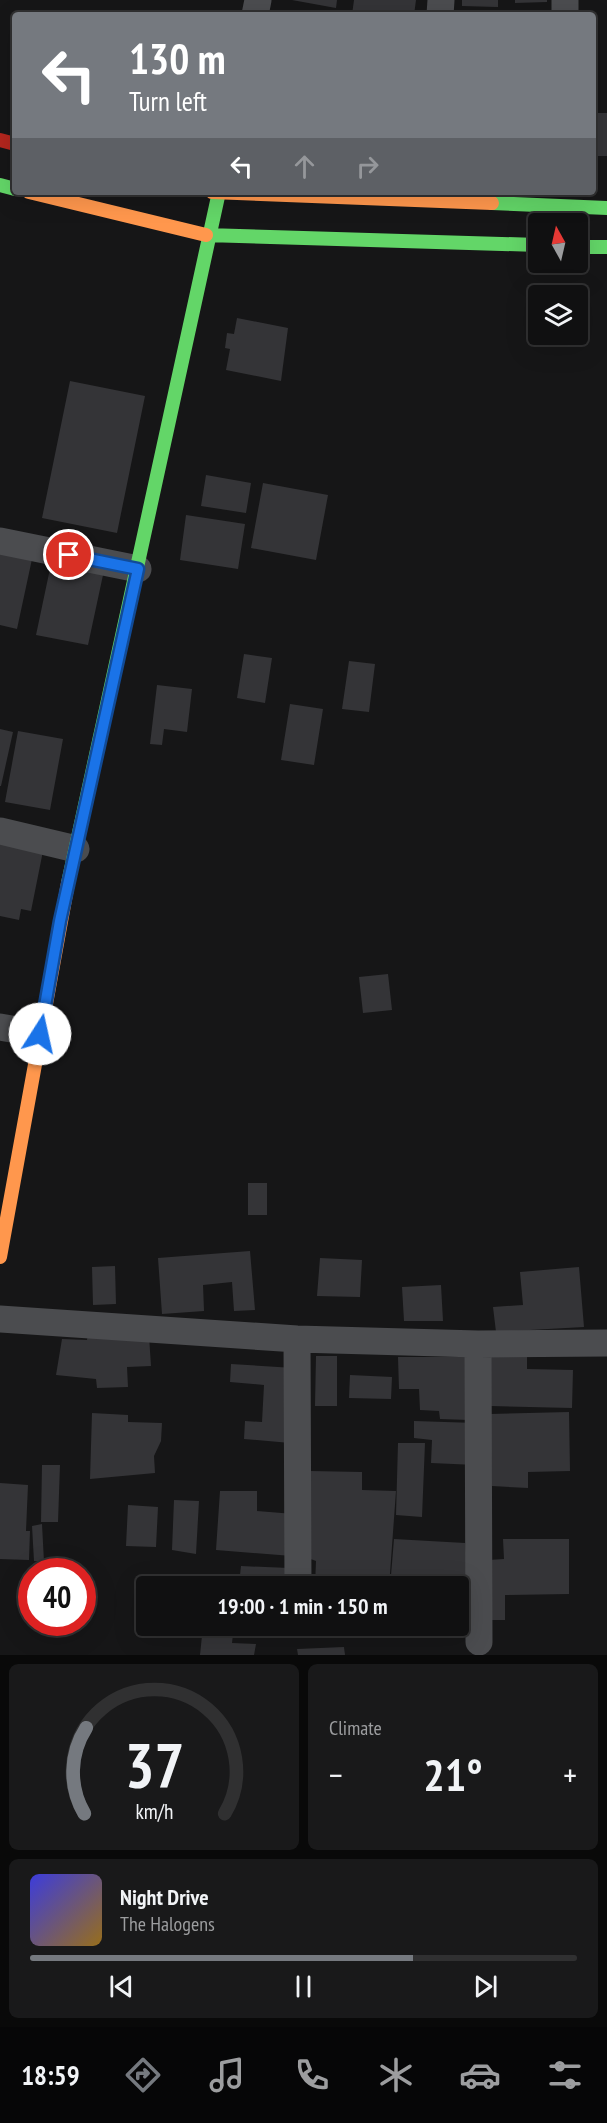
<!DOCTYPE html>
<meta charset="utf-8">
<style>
body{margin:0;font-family:"PT Sans Narrow",sans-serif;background:#19191a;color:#f1f3f6;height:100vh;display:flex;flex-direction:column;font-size:22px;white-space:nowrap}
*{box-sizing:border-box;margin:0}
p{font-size:20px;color:#9c9d9f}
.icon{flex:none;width:33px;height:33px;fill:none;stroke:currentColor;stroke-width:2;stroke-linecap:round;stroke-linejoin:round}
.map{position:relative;height:1655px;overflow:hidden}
.drawer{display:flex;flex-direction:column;gap:9px;padding:9px;background:#090909;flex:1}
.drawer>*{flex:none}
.top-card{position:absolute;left:12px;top:12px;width:584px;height:183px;border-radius:6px;box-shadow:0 6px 24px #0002,0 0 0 2px #303031;background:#75797f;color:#fff;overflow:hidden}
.needle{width:39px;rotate:352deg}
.fabs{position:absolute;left:528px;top:213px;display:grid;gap:12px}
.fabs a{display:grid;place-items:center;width:60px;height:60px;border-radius:6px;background:#101011;box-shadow:0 6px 24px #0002,0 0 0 2px #303031;font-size:30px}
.speed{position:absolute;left:18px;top:1558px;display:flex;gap:12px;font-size:30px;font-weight:700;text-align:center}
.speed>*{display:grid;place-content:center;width:78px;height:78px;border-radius:50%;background:#101011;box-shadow:0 6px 24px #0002,0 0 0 2px #303031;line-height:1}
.speed .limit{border:9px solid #d22;background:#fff;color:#111}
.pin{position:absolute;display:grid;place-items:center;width:51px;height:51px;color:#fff;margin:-26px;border:3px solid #fff;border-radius:50%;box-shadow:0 2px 6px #0007}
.me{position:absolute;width:66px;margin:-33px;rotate:10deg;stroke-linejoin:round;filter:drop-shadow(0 0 4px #0008)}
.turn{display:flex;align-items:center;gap:21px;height:126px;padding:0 18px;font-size:27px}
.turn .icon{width:78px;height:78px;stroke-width:2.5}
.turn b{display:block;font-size:42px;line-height:51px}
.lanes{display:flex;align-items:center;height:57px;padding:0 18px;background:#0003;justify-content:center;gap:30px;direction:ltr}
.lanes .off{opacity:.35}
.big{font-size:45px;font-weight:600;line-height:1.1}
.drawer .card{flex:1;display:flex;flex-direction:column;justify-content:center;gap:9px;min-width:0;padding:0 21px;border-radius:9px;background:#19191a}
.drawer .dial{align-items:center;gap:0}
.dial svg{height:156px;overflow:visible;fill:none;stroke:#303031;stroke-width:7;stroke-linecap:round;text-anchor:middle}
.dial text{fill:#f1f3f6;stroke:none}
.song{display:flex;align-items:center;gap:18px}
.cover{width:72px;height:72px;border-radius:9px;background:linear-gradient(135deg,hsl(240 70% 55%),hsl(40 70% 35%))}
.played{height:6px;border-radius:3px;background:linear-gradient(90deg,#75797f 70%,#303031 70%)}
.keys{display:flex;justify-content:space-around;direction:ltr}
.heat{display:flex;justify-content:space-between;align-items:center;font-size:33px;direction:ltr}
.drawer .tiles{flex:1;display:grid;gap:9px;grid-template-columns:1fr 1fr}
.card:last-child{grid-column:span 2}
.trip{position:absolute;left:136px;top:1576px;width:333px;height:60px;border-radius:6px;background:#101011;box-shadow:0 6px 24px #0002,0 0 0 2px #303031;font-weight:600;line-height:60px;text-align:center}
.menu{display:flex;height:96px;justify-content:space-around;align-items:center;background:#060607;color:#9c9d9f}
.menu .icon{width:42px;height:42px}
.menu .on{color:#75797f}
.menu b{font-size:27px;color:#f1f3f6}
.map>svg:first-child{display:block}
.building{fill:#343437}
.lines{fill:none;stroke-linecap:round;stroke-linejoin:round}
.street{stroke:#4b4c4f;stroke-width:27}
.fast{stroke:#63d668;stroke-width:14}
.slow{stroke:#ff974d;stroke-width:14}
.jam{stroke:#b3261e;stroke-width:14}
.route-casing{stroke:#114b97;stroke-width:15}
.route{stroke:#1a73e8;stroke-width:10}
</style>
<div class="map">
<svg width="607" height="1655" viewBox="0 0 607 1655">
<rect width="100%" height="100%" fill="#161617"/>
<!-- building -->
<path class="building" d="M 292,0 L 337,0 L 336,8 Z
M 354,0 L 416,0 L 414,15 L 352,15 Z
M 462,0 L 498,0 L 498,7 L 462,6 Z
M 515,0 L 547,0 L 547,2 L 515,3 Z
M 592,113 L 607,113 L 607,156 L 592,156 Z
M 237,318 L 288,328 L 281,381 L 226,370 L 230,349 L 225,348 L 227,333 L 234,334 Z
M 70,381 L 145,396 L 117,533 L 42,518 Z
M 206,475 L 251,483 L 246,513 L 201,506 Z
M 263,483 L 328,495 L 316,560 L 251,548 Z
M 186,515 L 245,524 L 238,569 L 180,560 Z
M 0,552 L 32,559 L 17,629 L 0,625 Z
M 51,564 L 103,575 L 88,645 L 36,635 Z
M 244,654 L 272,658 L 265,703 L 237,698 Z
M 349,661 L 375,664 L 369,712 L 342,709 Z
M 157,685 L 192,689 L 187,732 L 164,729 L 162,745 L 150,744 Z
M 290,704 L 323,709 L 314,765 L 281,760 Z
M 0,729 L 13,732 L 1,786 L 0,786 Z
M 18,731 L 63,739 L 50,810 L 5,802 Z
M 0,837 L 43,851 L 31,911 L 21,909 L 19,920 L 0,916 Z
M 388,974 L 392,1010 L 363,1013 L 359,977 Z
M 248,1183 L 267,1183 L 267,1215 L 248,1215 Z
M 250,1251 L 255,1310 L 234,1311 L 232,1282 L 203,1285 L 204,1311 L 162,1314 L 158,1258 Z
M 320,1258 L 362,1260 L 360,1297 L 317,1296 Z
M 115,1266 L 116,1304 L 93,1305 L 92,1267 Z
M 579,1267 L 584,1327 L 496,1332 L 493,1307 L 523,1305 L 520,1272 Z
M 441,1285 L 443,1321 L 404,1321 L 402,1287 Z
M 88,1331 L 149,1336 L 151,1366 L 127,1367 L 128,1387 L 97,1388 L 96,1379 L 56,1375 L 62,1339 L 87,1340 Z
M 527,1351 L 527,1369 L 573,1370 L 572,1408 L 491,1406 L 491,1352 Z
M 316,1356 L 337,1356 L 337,1406 L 315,1406 Z
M 398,1357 L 472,1357 L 469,1420 L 440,1419 L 439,1411 L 420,1410 L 419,1389 L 399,1389 Z
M 231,1364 L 294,1368 L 290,1443 L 244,1439 L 245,1421 L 262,1422 L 264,1385 L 230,1382 Z
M 350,1375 L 392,1377 L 391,1399 L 349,1398 Z
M 569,1412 L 570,1471 L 528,1472 L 528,1488 L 492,1486 L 490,1414 Z
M 92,1413 L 128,1415 L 128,1422 L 162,1423 L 161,1441 L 154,1456 L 155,1473 L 90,1479 Z
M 414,1421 L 476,1423 L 476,1465 L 431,1463 L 432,1440 L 414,1438 Z
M 398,1443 L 425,1443 L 422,1517 L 396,1515 Z
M 42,1465 L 60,1465 L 58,1522 L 41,1522 Z
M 310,1471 L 362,1472 L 362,1490 L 396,1491 L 389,1587 L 315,1587 L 316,1561 L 308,1558 Z
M 0,1483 L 28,1485 L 26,1531 L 30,1531 L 29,1560 L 0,1559 Z
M 220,1491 L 257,1491 L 257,1511 L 294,1514 L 292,1556 L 216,1550 Z
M 174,1500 L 199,1501 L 196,1554 L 172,1550 Z
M 128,1505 L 158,1507 L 156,1547 L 126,1546 Z
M 42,1524 L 44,1562 L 34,1561 L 32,1526 Z
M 394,1539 L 465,1543 L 472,1612 L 459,1611 L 459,1587 L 390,1587 Z
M 503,1539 L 569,1539 L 569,1594 L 505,1595 L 505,1620 L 492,1620 L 488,1560 L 504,1559 Z
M 241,1566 L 289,1568 L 289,1587 L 239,1584 Z
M 203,1626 L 234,1626 L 232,1643 L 256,1644 L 254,1655 L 200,1655 Z
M 344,1647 L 345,1655 L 298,1655 L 297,1649 Z"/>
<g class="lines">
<!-- street -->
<path class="street" d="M 565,0 L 565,15
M 255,15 L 258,0
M 440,15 L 441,0
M 0,541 L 138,569
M 0,831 L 76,849
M 0,1027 L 40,1034
M 0,1319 L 297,1339 L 478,1344 L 607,1343
M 297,1339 L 298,1587
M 478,1344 L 479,1642"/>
<!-- fast -->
<path class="fast" d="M 0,185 L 15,189
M 492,203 L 607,208
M 206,235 L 538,245
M 578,247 L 607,247
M 68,883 L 219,192"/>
<!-- slow -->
<path class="slow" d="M 29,192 L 206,235
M 212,192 L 492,203
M 0,1257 L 68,883"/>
<!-- jam -->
<path class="jam" d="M 0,140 L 15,144"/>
</g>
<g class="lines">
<defs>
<path id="route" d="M 40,1034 L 60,921 L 138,569 L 69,555"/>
</defs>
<!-- route casing -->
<use href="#route" class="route-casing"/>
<!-- route -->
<use href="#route" class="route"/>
</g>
</svg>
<div class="fabs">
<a><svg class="needle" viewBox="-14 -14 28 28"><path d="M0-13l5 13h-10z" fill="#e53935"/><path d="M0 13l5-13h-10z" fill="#9c9d9f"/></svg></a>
<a><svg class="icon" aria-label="layers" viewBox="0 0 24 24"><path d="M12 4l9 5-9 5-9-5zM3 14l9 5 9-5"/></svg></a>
</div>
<div class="speed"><div class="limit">40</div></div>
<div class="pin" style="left:69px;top:555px;background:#d93025"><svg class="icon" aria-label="arrive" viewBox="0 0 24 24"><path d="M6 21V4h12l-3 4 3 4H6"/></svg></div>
<svg class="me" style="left:40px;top:1034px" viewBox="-20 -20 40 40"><circle r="19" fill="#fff"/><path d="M0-13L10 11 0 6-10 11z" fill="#1a73e8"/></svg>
<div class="trip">19:00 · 1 min · 150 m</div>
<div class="top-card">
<div class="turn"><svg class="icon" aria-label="left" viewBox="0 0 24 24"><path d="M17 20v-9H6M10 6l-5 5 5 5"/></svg><div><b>130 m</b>Turn left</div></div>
<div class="lanes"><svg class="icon" aria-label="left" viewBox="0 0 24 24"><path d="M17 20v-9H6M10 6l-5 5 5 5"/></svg><svg class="icon off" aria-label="ahead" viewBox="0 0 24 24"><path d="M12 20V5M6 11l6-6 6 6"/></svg><svg class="icon off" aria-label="right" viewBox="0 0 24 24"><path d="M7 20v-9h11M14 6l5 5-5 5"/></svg></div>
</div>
</div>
<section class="drawer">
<div class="tiles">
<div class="card dial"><svg viewBox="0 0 100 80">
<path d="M14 69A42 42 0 1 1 86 69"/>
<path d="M14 69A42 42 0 0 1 15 25" stroke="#75797f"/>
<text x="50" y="56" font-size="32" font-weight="700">37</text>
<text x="50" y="72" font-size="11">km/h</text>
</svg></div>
<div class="card"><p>Climate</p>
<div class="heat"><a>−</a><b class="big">21°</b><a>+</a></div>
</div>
<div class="card">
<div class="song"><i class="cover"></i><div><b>Night Drive</b><p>The Halogens</p></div></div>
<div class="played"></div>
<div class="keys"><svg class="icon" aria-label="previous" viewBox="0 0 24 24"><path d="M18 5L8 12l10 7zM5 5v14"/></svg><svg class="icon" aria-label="pause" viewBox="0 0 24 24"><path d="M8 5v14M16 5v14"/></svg><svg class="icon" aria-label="next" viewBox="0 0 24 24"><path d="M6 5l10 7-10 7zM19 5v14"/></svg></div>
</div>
</div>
</section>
<nav class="menu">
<b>18:59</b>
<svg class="icon on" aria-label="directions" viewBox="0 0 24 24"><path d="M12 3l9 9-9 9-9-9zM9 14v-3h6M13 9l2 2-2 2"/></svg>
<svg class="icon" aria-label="music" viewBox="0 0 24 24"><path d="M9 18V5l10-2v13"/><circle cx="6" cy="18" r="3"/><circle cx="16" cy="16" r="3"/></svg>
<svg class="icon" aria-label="phone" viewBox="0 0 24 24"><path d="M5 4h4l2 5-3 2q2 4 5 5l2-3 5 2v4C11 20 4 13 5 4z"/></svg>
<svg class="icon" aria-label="climate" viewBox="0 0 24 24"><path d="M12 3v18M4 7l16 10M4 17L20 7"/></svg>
<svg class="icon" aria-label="car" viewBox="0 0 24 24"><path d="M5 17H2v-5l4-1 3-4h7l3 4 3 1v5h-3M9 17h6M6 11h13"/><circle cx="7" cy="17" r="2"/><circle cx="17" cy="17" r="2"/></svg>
<svg class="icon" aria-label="filters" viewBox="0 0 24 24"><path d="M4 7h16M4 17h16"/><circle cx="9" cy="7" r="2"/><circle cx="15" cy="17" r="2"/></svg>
</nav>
